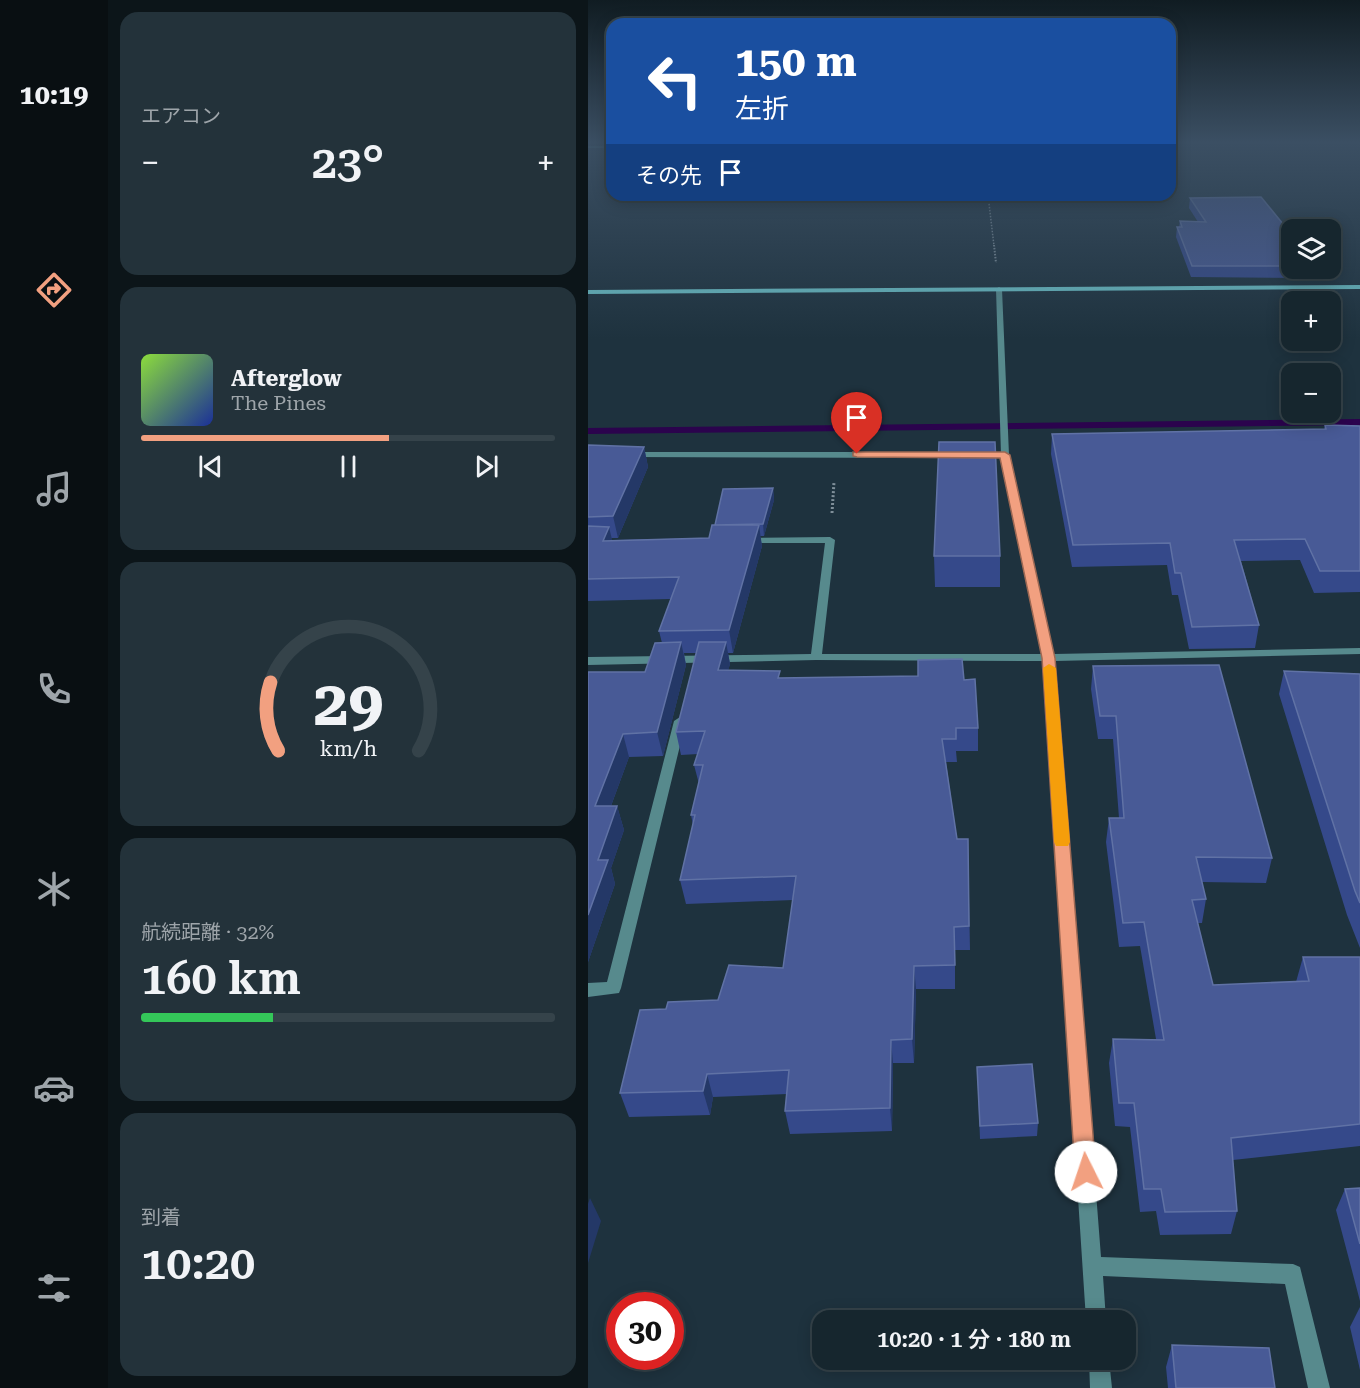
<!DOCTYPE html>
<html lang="ja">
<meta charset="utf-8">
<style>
body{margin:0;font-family:"Roboto Serif","Noto Sans JP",serif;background:#23323a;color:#f1f3f6;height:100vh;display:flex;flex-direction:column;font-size:22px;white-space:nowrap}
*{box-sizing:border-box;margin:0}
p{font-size:20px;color:#9ea5aa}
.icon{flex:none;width:33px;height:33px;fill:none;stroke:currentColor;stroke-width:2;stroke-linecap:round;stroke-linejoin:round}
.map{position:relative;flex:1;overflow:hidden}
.sheet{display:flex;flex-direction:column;gap:12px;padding:12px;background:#0c1519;width:480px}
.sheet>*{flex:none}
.banner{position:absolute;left:18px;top:18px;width:570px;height:183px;border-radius:18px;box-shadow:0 3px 15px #0003,0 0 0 2px #35434a;background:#1a4fa0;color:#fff;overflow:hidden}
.controls{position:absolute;left:693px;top:219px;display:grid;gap:12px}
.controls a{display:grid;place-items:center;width:60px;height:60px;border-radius:12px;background:#16262e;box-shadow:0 3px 15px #0003,0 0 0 2px #35434a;font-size:30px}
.speed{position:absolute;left:18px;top:1292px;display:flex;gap:12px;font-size:30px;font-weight:700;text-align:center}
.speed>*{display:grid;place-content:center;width:78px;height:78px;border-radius:50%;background:#16262e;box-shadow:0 3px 15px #0003,0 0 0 2px #35434a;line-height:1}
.speed .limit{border:9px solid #d22;background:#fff;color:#111}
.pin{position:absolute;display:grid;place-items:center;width:51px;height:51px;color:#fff;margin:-62px -26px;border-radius:50% 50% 50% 0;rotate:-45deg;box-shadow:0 0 6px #0007}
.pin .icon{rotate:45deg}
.me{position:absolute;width:66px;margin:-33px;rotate:356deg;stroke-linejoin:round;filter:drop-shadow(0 0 4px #0008)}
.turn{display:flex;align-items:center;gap:21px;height:126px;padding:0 30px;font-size:27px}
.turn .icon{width:78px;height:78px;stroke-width:2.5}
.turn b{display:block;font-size:42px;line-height:51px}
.then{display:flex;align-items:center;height:57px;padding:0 30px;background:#0003;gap:12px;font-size:22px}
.big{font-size:45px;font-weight:600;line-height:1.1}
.sheet .widget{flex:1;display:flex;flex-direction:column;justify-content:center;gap:9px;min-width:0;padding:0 21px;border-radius:18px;background:#23323a}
.sheet .dial{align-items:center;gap:0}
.dial svg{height:156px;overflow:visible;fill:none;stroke:#35434a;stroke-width:7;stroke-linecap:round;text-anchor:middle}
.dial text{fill:#f1f3f6;stroke:none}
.song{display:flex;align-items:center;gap:18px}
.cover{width:72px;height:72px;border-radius:9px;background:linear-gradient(135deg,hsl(90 70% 55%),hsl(230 70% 35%))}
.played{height:6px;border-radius:3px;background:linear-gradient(90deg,#f2a080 60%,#35434a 60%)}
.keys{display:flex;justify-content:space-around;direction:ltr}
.heat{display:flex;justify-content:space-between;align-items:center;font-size:33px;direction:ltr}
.charge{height:9px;border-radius:4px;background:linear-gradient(90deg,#34c759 32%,#35434a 0)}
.trip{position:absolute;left:224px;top:1310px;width:324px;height:60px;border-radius:18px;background:#16262e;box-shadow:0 3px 15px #0003,0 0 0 2px #35434a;font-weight:600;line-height:60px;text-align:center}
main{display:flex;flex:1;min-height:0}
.tab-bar{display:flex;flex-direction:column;width:108px;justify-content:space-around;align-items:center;background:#090f12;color:#9ea5aa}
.tab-bar .icon{width:42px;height:42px}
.tab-bar .selected{color:#f2a080}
.tab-bar b{font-size:27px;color:#f1f3f6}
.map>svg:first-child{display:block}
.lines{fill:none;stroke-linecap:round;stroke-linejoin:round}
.stream{fill:#2b034d;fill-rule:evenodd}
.path-far2{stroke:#7f8f99;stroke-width:1.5;stroke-dasharray:1.5 1.5;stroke-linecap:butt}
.path-far1{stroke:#7f8f99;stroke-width:2;stroke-dasharray:1.5 1.5;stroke-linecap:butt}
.path{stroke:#7f8f99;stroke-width:3;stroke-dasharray:2 2;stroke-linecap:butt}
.lane{fill:#578a8d;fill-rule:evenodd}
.street{fill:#578a8d;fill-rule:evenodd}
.secondary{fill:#69bdc3;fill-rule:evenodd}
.wall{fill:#35498a}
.shaded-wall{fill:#243867}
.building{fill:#485a96;stroke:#6072a5;stroke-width:1.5}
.route{fill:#f2a080;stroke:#9d6853;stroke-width:1.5}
.slow{fill:#f59e0b}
</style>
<main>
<nav class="tab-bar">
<b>10:19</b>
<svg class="icon selected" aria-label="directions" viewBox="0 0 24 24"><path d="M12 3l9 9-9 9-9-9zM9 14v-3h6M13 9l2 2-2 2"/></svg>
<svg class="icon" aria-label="music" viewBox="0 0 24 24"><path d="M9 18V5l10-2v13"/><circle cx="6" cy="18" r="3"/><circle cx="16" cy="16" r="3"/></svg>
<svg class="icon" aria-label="phone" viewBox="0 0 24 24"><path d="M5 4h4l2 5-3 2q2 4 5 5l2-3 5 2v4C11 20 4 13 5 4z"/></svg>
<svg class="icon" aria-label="climate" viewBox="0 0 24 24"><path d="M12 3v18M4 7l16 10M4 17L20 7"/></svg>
<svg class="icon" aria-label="car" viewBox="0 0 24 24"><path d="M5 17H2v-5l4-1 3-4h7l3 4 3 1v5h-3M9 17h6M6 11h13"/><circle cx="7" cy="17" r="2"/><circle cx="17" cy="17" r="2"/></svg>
<svg class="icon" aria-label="filters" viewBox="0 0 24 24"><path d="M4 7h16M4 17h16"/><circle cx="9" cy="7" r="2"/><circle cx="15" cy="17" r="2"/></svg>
</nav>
<section class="sheet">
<div class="widget"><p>エアコン</p>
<div class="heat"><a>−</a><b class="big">23°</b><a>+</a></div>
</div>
<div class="widget">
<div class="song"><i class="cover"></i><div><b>Afterglow</b><p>The Pines</p></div></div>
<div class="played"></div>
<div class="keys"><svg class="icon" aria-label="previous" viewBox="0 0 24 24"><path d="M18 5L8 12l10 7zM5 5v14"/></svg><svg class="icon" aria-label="pause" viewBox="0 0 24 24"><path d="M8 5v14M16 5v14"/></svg><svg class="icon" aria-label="next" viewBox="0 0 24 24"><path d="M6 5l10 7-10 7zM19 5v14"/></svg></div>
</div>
<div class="widget dial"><svg viewBox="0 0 100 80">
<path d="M14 69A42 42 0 1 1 86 69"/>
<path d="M14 69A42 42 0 0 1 10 34" stroke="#f2a080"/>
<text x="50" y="56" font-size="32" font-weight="700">29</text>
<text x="50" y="72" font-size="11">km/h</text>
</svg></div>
<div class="widget"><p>航続距離 · 32%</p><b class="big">160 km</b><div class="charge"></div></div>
<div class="widget"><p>到着</p><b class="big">10:20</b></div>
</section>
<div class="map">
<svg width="772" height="1388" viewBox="0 0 772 1388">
<rect width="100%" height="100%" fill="#1e323e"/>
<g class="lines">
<!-- stream -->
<path class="stream" d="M 772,419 L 772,425 L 0,434 L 0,428 Z"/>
<!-- path-far2 -->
<path class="path-far2" d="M 400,195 L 406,246"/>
<!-- path-far1 -->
<path class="path-far1" d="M 406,245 L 408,263"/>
<!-- path -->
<path class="path" d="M 244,513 L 246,482"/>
<!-- lane -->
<path class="lane" d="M 92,717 L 98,721 L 33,988 L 31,993 L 0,997 L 0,983 L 19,982 L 86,721 Z"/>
<!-- street -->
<path class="street" d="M 411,287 L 414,289 L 421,455 L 466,654 L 772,648 L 772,654 L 467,661 L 513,1257 L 705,1264 L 712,1267 L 742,1388 L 720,1388 L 697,1284 L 515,1276 L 518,1320 L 498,1320 L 455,661 L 228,660 L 0,665 L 0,657 L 223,654 L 237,543 L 153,543 L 152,541 L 157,538 L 242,537 L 247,540 L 234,654 L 455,654 L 413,455 L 408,289 Z
M 43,452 L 365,452 L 369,455 L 365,458 L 40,457 L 40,453 Z
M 501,1359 L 521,1359 L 524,1388 L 502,1388 Z"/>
<!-- secondary -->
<path class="secondary" d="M 0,146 L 24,146 L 24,148 L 0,148 Z
M 772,285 L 772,289 L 0,294 L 0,290 Z"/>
</g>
<!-- wall -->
<path class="wall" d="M 602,198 L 704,235 L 704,268 L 728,268 L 726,278 L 603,277 L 588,237 L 589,227 L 591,227 L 592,221 L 610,222 L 601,208 Z
M 737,425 L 772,426 L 772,592 L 726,593 L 712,560 L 653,561 L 671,625 L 667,648 L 601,649 L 590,595 L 584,595 L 579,565 L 484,567 L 463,454 L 464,434 L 736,429 Z
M 0,445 L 56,447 L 60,467 L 30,538 L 23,538 L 24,540 L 121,538 L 127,525 L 185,488 L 186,500 L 176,536 L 172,536 L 174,546 L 145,653 L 140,653 L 142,664 L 140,670 L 193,678 L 376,680 L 390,728 L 390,751 L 368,751 L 369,762 L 358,762 L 369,839 L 380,839 L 382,950 L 367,950 L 367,989 L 328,989 L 326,1063 L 305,1063 L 304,1131 L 202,1134 L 197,1111 L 199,1094 L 125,1097 L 122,1115 L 41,1117 L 32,1093 L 78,1009 L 130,1000 L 195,968 L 205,900 L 98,904 L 92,880 L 105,825 L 103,815 L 111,784 L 106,765 L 110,754 L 93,755 L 88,732 L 108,653 L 96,653 L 98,665 L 75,756 L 41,757 L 23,806 L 29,806 L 36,830 L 23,868 L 27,884 L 0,962 L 0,672 L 57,672 L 74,643 L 71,631 L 83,599 L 0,601 Z
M 346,556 L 412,556 L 412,587 L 347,587 Z
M 505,666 L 684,858 L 678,883 L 614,882 L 618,899 L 614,923 L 610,923 L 625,985 L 708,982 L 715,957 L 772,957 L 772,1146 L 645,1160 L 649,1211 L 643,1234 L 572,1235 L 568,1211 L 552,1212 L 542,1127 L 527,1126 L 521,1063 L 525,1039 L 568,1039 L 552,946 L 531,947 L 518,842 L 521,818 L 531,818 L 525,739 L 510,739 L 503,689 Z
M 696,671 L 772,674 L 772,948 L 759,915 L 691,694 Z
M 389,1067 L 450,1123 L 449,1136 L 392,1139 Z
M 772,1188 L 772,1301 L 748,1210 L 757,1189 Z
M 772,1307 L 772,1370 L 762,1327 Z
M 584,1345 L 687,1388 L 580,1388 L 578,1367 Z"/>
<!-- shaded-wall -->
<path class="shaded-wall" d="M 56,447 L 60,467 L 30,538 L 25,516 Z
M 185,488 L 186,500 L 176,536 L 175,524 Z
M 171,525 L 174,546 L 145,653 L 141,630 Z
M 21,527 L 26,548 L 15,541 Z
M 93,642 L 98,665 L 75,756 L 69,732 Z
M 138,642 L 142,664 L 134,693 L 130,670 Z
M 35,734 L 41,757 L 14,830 L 7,806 Z
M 29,806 L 36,830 L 23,868 L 27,884 L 0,962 L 0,915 L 10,860 Z
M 326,966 L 328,989 L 326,1063 L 324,1039 Z
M 303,1040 L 305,1063 L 304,1131 L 302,1108 Z
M 119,1074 L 125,1097 L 122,1115 L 115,1091 Z
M 2,1198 L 13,1221 L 0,1263 L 0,1204 Z"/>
<!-- building -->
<path class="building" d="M 673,197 L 704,235 L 704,266 L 604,266 L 589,227 L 594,227 L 592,221 L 618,222 L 602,198 Z
M 737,425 L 772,426 L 772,571 L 732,571 L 717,539 L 646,540 L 671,625 L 604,627 L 593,573 L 587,573 L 582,543 L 485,545 L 464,434 L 738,429 Z
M 351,442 L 407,442 L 412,556 L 346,556 Z
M 0,445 L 56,447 L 25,516 L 0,517 Z
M 185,488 L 175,524 L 127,525 L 135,489 Z
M 124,525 L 171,525 L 141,630 L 71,631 L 91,577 L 0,579 L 0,526 L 21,527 L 15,541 L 121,538 Z
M 93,642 L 69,732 L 35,734 L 7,806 L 29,806 L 10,860 L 20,860 L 0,915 L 0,672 L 57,672 L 67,643 Z
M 111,642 L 138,642 L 130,670 L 192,671 L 190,678 L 330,676 L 330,660 L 374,659 L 376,680 L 387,679 L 390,728 L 368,728 L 368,739 L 354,739 L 369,839 L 380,839 L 381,926 L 366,927 L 367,965 L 326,966 L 324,1039 L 303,1040 L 302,1108 L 197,1111 L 201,1070 L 119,1074 L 115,1091 L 32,1093 L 52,1010 L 78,1009 L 80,1002 L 130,1000 L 141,965 L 195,968 L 208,876 L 92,880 L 107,815 L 103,815 L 115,765 L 106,765 L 117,731 L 88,732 Z
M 631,665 L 684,858 L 608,857 L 618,899 L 604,900 L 625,985 L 721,981 L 715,957 L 772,957 L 772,1124 L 643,1138 L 649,1211 L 577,1212 L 573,1189 L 556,1189 L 546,1103 L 531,1103 L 525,1039 L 576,1040 L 556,922 L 535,923 L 521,818 L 536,818 L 528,716 L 512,716 L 505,666 Z
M 696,671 L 772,674 L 772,903 L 767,891 Z
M 444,1064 L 450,1123 L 392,1126 L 389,1067 Z
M 772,1188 L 772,1244 L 757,1189 Z
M 584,1345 L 681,1348 L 687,1388 L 588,1388 Z"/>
<!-- sky -->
<linearGradient id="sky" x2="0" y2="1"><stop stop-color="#101c22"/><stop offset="0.42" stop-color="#3b4f63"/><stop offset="1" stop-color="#3b4f63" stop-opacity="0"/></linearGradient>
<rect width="772" height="339" fill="url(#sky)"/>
<!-- route -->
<path class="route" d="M 265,452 L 417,452 L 422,455 L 467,658 L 508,1172 L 505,1179 L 498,1182 L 490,1179 L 487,1172 L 454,658 L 412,458 L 269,457 L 265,456 Z"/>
<!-- slow -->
<path class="slow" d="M 461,664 L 468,668 L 482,842 L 480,846 L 468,846 L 466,842 L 455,668 Z"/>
</svg>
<div class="controls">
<a><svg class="icon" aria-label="layers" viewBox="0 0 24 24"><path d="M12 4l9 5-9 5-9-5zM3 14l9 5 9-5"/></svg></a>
<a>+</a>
<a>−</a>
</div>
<div class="speed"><div class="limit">30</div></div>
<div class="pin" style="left:269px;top:454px;background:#d93025"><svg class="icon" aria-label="arrive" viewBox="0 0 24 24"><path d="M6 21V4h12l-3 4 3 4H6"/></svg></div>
<svg class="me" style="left:498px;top:1172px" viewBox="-20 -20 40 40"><circle r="19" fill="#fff"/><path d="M0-13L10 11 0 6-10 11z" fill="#f2a080"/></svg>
<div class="trip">10:20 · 1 分 · 180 m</div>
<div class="banner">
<div class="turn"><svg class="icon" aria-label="left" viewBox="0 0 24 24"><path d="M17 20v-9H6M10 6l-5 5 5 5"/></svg><div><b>150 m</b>左折</div></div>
<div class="then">その先<svg class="icon" aria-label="arrive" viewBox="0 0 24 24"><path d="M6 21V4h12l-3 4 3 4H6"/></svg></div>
</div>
</div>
</main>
